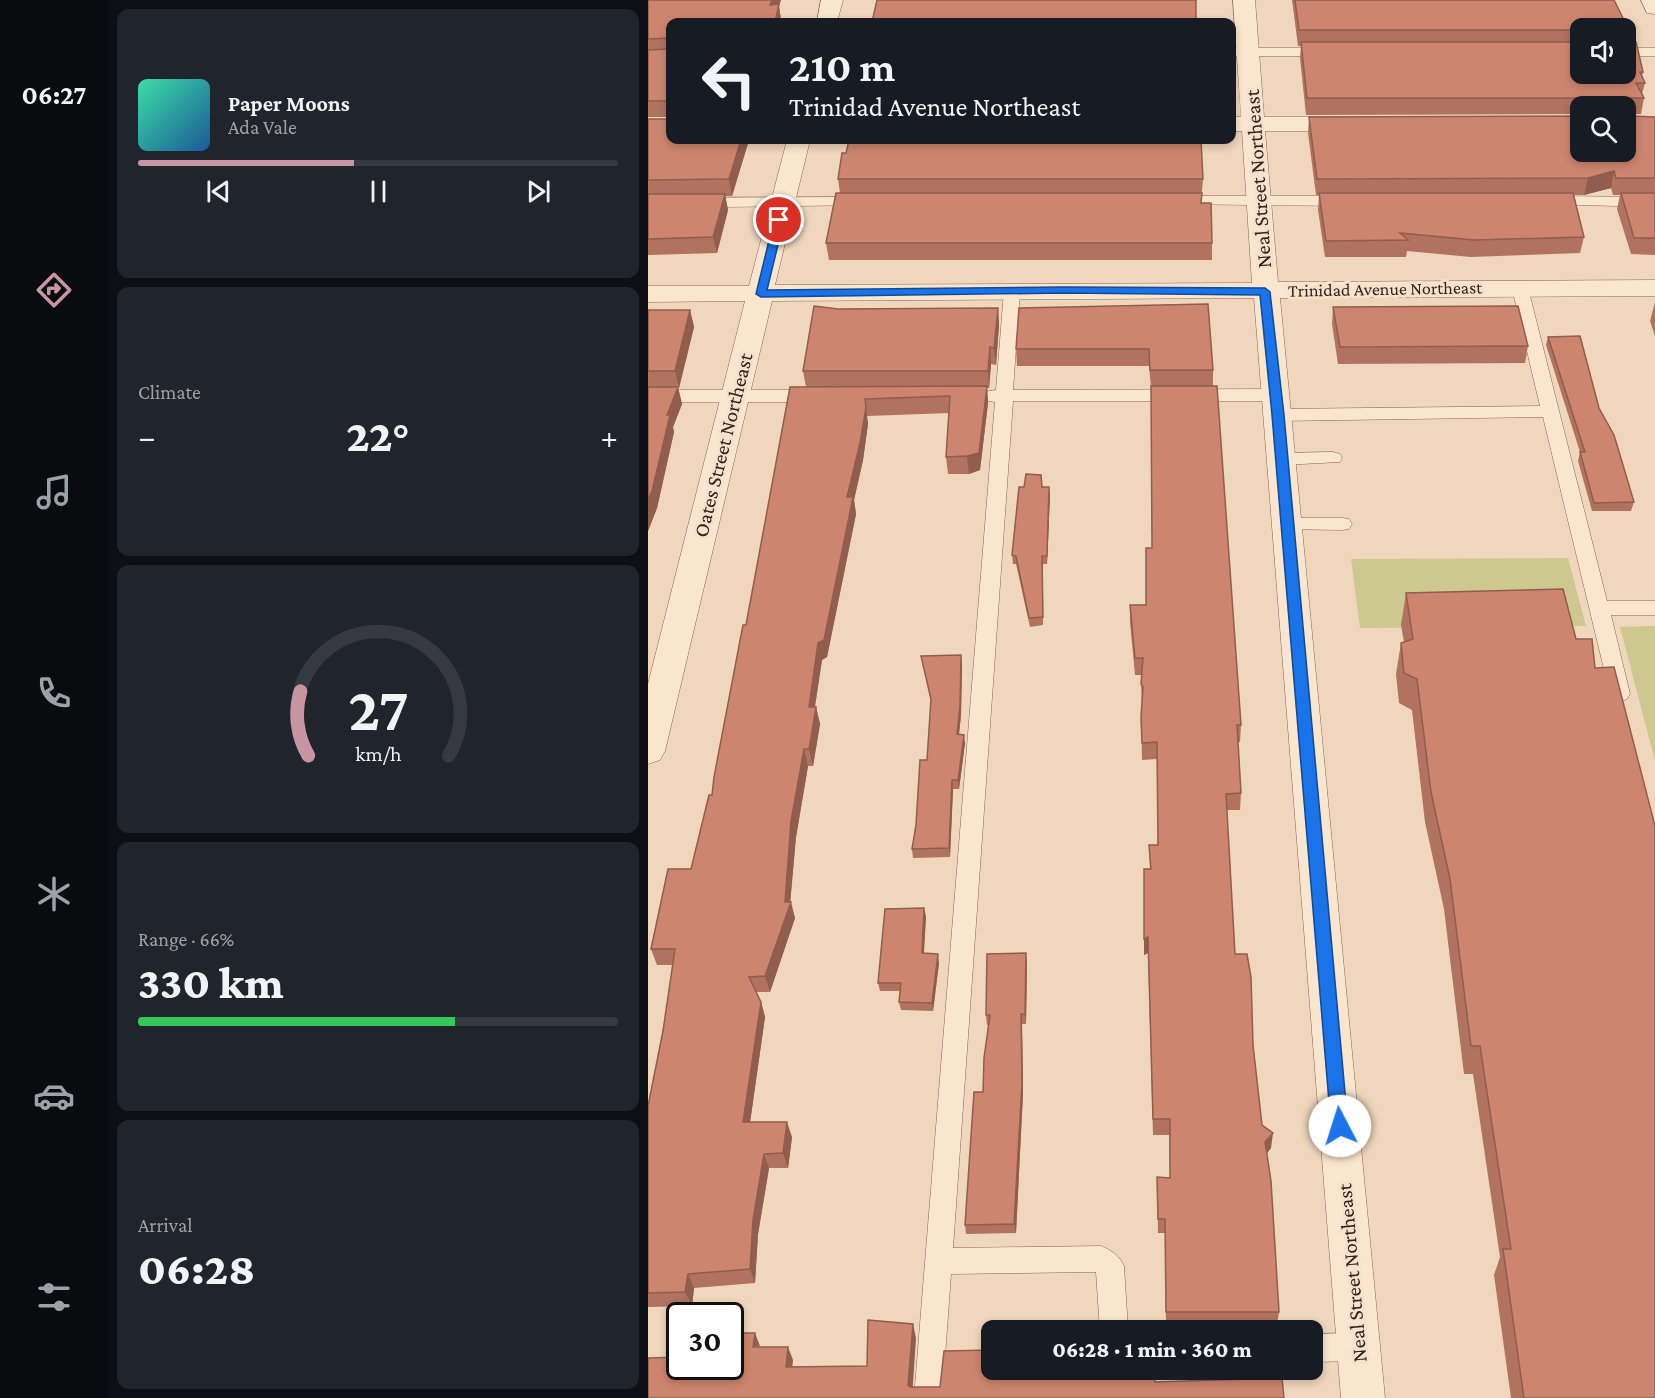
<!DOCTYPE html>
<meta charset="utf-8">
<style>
body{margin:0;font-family:"Crimson Pro",serif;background:#20242c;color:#f1f3f6;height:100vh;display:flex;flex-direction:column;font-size:22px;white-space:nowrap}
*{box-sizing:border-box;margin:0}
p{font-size:20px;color:#9ea1a6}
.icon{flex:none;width:33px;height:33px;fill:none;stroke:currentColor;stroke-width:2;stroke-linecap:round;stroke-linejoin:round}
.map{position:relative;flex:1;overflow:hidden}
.details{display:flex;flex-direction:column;gap:9px;padding:9px;background:#0d0f14;width:540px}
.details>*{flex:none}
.guide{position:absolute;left:18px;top:18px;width:570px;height:126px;border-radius:12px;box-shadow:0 3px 9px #0003;background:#171b24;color:#f1f3f6;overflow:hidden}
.tools{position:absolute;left:922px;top:18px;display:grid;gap:12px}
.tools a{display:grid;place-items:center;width:66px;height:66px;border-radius:12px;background:#171b24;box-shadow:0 3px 9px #0003;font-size:30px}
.speed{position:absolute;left:18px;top:1302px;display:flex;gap:12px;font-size:30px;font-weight:700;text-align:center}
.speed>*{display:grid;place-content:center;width:78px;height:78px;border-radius:50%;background:#171b24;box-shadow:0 3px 9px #0003;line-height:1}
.speed .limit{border:3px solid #111;border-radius:9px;background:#fff;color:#111}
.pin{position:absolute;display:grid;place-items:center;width:51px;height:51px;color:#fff;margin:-26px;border:3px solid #fff;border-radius:50%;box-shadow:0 2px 6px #0007}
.me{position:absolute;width:66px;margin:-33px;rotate:355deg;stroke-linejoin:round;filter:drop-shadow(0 0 4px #0008)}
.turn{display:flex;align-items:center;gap:21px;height:126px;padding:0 24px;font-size:27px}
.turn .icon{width:78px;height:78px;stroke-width:2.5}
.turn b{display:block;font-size:42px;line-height:51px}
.big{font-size:45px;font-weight:800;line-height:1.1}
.details .tile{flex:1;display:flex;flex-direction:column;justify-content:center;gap:9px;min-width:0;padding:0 21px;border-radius:12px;background:#20242c}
.details .dial{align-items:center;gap:0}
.dial svg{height:156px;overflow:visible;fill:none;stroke:#363941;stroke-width:7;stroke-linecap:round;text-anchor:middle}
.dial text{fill:#f1f3f6;stroke:none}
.song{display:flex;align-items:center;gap:18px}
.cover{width:72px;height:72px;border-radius:9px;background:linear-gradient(135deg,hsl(160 70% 55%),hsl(210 70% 35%))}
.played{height:6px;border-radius:3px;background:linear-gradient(90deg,#c896a2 45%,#363941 45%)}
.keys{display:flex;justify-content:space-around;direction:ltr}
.heat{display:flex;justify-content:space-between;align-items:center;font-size:33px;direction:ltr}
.charge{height:9px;border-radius:4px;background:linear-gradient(90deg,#34c759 66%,#363941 0)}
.trip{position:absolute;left:333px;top:1320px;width:342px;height:60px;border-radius:12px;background:#171b24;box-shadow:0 3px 9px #0003;font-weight:800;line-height:60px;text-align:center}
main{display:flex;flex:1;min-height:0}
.tabs{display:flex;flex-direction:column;width:108px;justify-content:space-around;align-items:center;background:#090b0e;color:#9ea1a6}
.tabs .icon{width:42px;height:42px}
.tabs .active{color:#c896a2}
.tabs b{font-size:27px;color:#f1f3f6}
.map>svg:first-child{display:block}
.green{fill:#ccc890}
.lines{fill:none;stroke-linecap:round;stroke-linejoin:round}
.service-casing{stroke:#866655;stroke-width:1}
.minor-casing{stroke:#866655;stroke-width:1}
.service{fill:#fae5cf;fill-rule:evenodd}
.minor{fill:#fae5cf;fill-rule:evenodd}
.wall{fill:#b17260;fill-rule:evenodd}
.shaded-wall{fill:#905d4e}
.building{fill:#ce8570;stroke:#905d4e;stroke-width:1.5}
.route{fill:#1a73e8;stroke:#114b97;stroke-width:1.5}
.labels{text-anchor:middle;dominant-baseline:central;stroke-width:6;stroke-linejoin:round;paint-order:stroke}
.far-street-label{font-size:18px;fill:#35221b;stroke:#f6e1cc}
.street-label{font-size:21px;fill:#35221b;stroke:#f6e1cc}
</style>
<main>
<nav class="tabs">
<b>06:27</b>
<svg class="icon active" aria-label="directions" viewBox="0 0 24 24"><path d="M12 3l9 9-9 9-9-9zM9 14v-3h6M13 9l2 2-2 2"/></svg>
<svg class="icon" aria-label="music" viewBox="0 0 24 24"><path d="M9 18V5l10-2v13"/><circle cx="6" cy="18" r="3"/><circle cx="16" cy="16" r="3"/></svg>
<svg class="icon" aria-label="phone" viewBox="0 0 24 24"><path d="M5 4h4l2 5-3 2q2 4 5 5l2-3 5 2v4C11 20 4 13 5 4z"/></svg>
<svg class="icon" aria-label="climate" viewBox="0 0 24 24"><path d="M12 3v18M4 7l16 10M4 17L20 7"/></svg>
<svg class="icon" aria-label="car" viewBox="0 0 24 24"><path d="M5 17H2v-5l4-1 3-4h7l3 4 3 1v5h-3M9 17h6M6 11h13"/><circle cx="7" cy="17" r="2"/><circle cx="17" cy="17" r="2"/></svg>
<svg class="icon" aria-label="filters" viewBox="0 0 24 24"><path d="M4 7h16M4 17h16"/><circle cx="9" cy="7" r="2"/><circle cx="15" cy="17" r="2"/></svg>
</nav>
<section class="details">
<div class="tile">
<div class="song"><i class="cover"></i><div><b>Paper Moons</b><p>Ada Vale</p></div></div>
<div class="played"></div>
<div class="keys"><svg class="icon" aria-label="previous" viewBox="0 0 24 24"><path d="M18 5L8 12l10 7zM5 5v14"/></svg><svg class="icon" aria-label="pause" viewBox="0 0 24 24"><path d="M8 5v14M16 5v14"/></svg><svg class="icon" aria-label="next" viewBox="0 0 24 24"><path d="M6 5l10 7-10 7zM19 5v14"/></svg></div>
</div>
<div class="tile"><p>Climate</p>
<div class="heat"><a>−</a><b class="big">22°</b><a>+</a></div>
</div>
<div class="tile dial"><svg viewBox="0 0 100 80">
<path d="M14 69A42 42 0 1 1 86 69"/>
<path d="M14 69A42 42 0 0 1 10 36" stroke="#c896a2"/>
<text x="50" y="56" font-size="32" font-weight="700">27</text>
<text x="50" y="72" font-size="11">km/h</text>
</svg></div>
<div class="tile"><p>Range · 66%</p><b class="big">330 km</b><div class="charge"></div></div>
<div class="tile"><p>Arrival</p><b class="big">06:28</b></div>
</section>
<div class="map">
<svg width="1007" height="1398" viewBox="0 0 1007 1398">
<rect width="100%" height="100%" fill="#efd6bc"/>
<!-- green -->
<path class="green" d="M 920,558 L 938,626 L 712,628 L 703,559 Z
M 1007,626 L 1007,761 L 972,627 Z"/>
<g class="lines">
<defs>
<path id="service" d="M 584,48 L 680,48 L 687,52 L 680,56 L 584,56 Z
M 978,48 L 1007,48 L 1007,56 L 978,56 Z
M 526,196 L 698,196 L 706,201 L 698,206 L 520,204 L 518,201 Z
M 901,196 L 1007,197 L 1007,207 L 895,204 L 893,201 Z
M 215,197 L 223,202 L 221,205 L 0,208 L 0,198 Z
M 872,283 L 880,288 L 959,601 L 1007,601 L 1007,615 L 963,615 L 982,694 L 979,699 L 972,702 L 965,699 L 962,694 L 895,417 L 630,421 L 624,419 L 621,415 L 624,411 L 630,409 L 892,406 L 864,288 Z
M 364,286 L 372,291 L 365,390 L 629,389 L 635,391 L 638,395 L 635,399 L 629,401 L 365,401 L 305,1248 L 453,1246 C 464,1251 471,1255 476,1266 L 480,1330 L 452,1330 L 448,1272 L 303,1274 L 294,1398 L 266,1398 L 347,402 L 335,400 L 332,396 L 335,392 L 348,390 L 356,291 Z
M 0,390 L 169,390 L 175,392 L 178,396 L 175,400 L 169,402 L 0,402 Z
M 685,452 L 692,454 L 694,458 L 692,462 L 634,465 L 627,463 L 625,459 L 627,455 L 634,453 Z
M 639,518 L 694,518 L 701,519 L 704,524 L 701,529 L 694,530 L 632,529 L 629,524 L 632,519 Z
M 710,1333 L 720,1337 L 724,1347 L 720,1357 L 710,1361 L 664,1362 L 664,1334 Z"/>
<path id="minor" d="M 173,0 L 195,0 L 189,22 L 169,22 Z
M 585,0 L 607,0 L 616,117 L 706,117 L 714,119 L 718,124 L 714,129 L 706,131 L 617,131 L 630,282 L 1007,280 L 1007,296 L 632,298 L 737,1398 L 693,1398 L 606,298 L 124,301 L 17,751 L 12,760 L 0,764 L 0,684 L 97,301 L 0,302 L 0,286 L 101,286 L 139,140 L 162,140 L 127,285 L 604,283 L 594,131 L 584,131 L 584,117 L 593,117 Z
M 993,0 L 1007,0 L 1007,14 L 999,13 Z"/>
</defs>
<!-- service casing -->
<use href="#service" class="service-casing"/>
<!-- minor casing -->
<use href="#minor" class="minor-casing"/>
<!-- service -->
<use href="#service" class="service"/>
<!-- minor -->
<use href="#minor" class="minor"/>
</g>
<!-- wall -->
<path class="wall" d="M 0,0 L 131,6 L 133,20 L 133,22 L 22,22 L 101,140 L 84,196 L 77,196 L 80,210 L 69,253 L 0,255 L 0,119 L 20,119 L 20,117 L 0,117 Z
M 644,0 L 966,0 L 976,20 L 985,30 L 982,41 L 995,72 L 994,76 L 997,83 L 994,94 L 996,98 L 993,114 L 980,114 L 982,116 L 1007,117 L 1007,255 L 983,254 L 969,209 L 972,195 L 965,195 L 963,188 L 936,195 L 926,195 L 936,237 L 932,253 L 823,257 L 759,251 L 758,257 L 677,257 L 670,210 L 671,195 L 668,195 L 660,133 L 661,117 L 933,152 L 978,106 L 933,106 L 933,114 L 658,115 L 652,58 L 653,46 L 650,46 ZM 933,28 L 978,28 L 933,74 Z
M 198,153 L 555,179 L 553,203 L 564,243 L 564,260 L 181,260 L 178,243 L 192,193 L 190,179 Z
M 1007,302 L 1007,336 L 1002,321 Z
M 560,304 L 565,370 L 565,386 L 593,725 L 592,742 L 590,742 L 593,793 L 592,810 L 578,810 L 587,954 L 605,1045 L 614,1125 L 623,1148 L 619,1153 L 631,1312 L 629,1325 L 518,1326 L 517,1233 L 510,1233 L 509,1177 L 522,1178 L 521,1135 L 505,1135 L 500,953 L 496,955 L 502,869 L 501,845 L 510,845 L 509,759 L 494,760 L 493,717 L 494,702 L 493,684 L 494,675 L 487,675 L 482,622 L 482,605 L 498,605 L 504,548 L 503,387 L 501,366 L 369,366 L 368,349 Z
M 685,307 L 880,346 L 877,363 L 690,364 L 684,324 Z
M 350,308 L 351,325 L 348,365 L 343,364 L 341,388 L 339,388 L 340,403 L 332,470 L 321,474 L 300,474 L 298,457 L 301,413 L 219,416 L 220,424 L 215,460 L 206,500 L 208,514 L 179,657 L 174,660 L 167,707 L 168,707 L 172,724 L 165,766 L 160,766 L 148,837 L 142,902 L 147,918 L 122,992 L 108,992 L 113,1002 L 117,1017 L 102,1122 L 144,1137 L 140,1168 L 121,1168 L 110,1234 L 107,1283 L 46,1288 L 44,1306 L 0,1307 L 0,1106 L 15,1031 L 25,965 L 9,965 L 3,949 L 43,869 L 64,795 L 98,625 L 158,387 L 155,371 L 190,309 Z
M 0,310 L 42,310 L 46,327 L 31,388 L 30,388 L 34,404 L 25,427 L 26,432 L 9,508 L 0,531 Z
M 900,337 L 951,408 L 986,502 L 983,511 L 944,511 L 930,461 L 932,452 L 898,345 Z
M 394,487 L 402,495 L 399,564 L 395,564 L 395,625 L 382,627 L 368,564 L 365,564 L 364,555 Z
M 758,593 L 1007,1398 L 863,1398 L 846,1275 L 852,1257 L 825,1074 L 816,1074 L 796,909 L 777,822 L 764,710 L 751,703 L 748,674 L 753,643 L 756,642 L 753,625 Z
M 273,656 L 314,664 L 313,715 L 311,734 L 317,743 L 311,789 L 305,789 L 302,857 L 265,858 L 264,849 L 279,760 L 283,702 Z
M 278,916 L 276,954 L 291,963 L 285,1011 L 253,1010 L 251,1002 L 252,991 L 232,991 L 230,983 Z
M 379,963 L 378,1024 L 374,1024 L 375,1093 L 368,1233 L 318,1234 L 317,1225 L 335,1092 L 341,1025 L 339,1025 L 338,1015 Z"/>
<!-- shaded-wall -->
<path class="shaded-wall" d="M 124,0 L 133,0 L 131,6 L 133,20 L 133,22 L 127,22 L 122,5 Z
M 985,30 L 981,46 L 978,46 L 980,31 Z
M 93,140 L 101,140 L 84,196 L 81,179 Z
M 966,171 L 963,188 L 936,195 L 940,178 Z
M 77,194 L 80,210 L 69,253 L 65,237 Z
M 350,308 L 351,325 L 348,365 L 346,348 Z
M 42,310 L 46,327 L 31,388 L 27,371 Z
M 342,347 L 343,364 L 341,388 L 340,371 Z
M 339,386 L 340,403 L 332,470 L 321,474 L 319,456 Z
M 30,387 L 34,404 L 25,427 L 26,432 L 9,508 L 0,531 L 0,500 L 19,415 Z
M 218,407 L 220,424 L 215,460 L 206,500 L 208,514 L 179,657 L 174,660 L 164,724 L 161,707 L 170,643 Z
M 401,487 L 402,495 L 399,564 L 399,556 Z
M 313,655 L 314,664 L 313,715 L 310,743 L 309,734 Z
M 168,707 L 172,724 L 165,766 L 161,749 Z
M 316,735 L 317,743 L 311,789 L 310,780 Z
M 156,749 L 160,766 L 148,837 L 142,905 L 143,902 L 147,918 L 122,992 L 117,976 L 137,902 L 143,821 Z
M 304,780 L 305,789 L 302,857 L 301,848 Z
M 276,908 L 278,916 L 275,962 L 274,953 Z
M 500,937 L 500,953 L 496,955 L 496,939 Z
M 378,953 L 379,963 L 378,1024 L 377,1014 Z
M 290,954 L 291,963 L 285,1011 L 284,1003 Z
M 113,1002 L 117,1017 L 100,1137 L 95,1122 Z
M 373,1014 L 374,1024 L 375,1093 L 368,1233 L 366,1224 Z
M 139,1122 L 144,1137 L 140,1168 L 135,1153 Z
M 625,1133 L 623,1148 L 616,1157 L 617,1142 Z
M 116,1154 L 121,1168 L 110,1234 L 107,1283 L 102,1269 L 105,1220 Z
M 40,1274 L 46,1288 L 44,1306 L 37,1292 Z
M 265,1324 L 268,1338 L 264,1398 L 260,1385 Z
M 107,1333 L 112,1346 L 105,1347 Z
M 140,1347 L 145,1360 L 143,1380 L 138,1367 Z"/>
<!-- building -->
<path class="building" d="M 0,0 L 124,0 L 122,5 L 131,4 L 127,22 L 22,22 L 22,140 L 93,140 L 81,179 L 0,180 L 0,119 L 20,119 L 20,101 L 0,101 L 0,50 L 20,49 L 20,38 L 0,39 Z
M 229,0 L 548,0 L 548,22 L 224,22 Z
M 647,0 L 966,0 L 976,20 L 983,24 L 985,30 L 980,31 L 979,40 L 988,42 L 995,72 L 992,72 L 997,83 L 988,83 L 996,98 L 980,98 L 979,114 L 982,116 L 1007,117 L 1007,178 L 968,178 L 966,171 L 940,178 L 669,179 L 661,117 L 933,116 L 933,152 L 978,152 L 978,106 L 939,106 L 938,100 L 936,98 L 659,98 L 653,42 L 933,42 L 933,74 L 978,74 L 978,28 L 933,28 L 933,30 L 651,30 Z
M 201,140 L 553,140 L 555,179 L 190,179 L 194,153 L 198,153 Z
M 188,193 L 554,193 L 553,203 L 563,203 L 564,243 L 178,243 Z
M 671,193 L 925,193 L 936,237 L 826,240 L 752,233 L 760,240 L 678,241 Z
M 973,193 L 1007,193 L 1007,238 L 986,238 Z
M 0,194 L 77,194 L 65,237 L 0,239 Z
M 560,304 L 565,370 L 502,370 L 501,349 L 368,349 L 371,308 Z
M 166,306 L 190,309 L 350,308 L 346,348 L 342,347 L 340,371 L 155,371 Z
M 870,306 L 880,346 L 692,347 L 685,307 Z
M 0,310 L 42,310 L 27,371 L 0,371 Z
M 932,336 L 951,408 L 966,435 L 986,502 L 946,503 L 932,452 L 937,452 L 900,337 Z
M 339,386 L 331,453 L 319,456 L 298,457 L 302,396 L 217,399 L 218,407 L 212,443 L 199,497 L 205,497 L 176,640 L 170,643 L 161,707 L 168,707 L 161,749 L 156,749 L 143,821 L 137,902 L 143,902 L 117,976 L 101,977 L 113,1002 L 95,1122 L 139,1122 L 135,1153 L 116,1154 L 105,1220 L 102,1269 L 40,1274 L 37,1292 L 0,1293 L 0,1106 L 15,1031 L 27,949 L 3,949 L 20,869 L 43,869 L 61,795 L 64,795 L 66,777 L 95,625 L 98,625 L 142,387 Z
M 503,386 L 569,386 L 593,725 L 589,725 L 593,793 L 578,794 L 587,954 L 599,954 L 603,977 L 605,1045 L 614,1125 L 625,1133 L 617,1142 L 623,1181 L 631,1312 L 518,1312 L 517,1219 L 510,1219 L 509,1177 L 522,1178 L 522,1119 L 505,1119 L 500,937 L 496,939 L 496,869 L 503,869 L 501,845 L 510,845 L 509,742 L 494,743 L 493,717 L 495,687 L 493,684 L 495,658 L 487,658 L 482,605 L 498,605 L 498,548 L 504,548 Z
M 0,387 L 30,387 L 19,415 L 22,415 L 4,491 L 0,500 Z
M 378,474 L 393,475 L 394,487 L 401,487 L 399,556 L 394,556 L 395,617 L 381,618 L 368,556 L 364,555 L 371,487 L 376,487 Z
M 915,589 L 928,639 L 944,639 L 947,668 L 966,667 L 1007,826 L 1007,1398 L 876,1398 L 855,1249 L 863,1249 L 832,1046 L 823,1046 L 802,879 L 783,792 L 769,679 L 756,673 L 753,643 L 765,639 L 758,593 Z
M 313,655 L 312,706 L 309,734 L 316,735 L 310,780 L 304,780 L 301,848 L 264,849 L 268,825 L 272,760 L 279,760 L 283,699 L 273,656 Z
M 276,908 L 274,953 L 290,954 L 284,1003 L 251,1002 L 253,983 L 230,983 L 237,909 Z
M 378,953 L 377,1014 L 373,1014 L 374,1083 L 366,1224 L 317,1225 L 326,1092 L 335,1092 L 336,1058 L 342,1015 L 338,1015 L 339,954 Z
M 220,1320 L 265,1324 L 260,1385 L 262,1387 L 292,1387 L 296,1351 L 344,1350 L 344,1370 L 507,1370 L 507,1382 L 634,1378 L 636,1398 L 0,1398 L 0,1358 L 32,1357 L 32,1366 L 82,1366 L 82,1333 L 107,1333 L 105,1347 L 140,1347 L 138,1367 L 219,1366 Z"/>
<!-- route -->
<path class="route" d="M 131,217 L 136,220 L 119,290 L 416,287 L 617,288 L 622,292 L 636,415 L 700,1126 L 697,1132 L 692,1134 L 686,1132 L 683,1126 L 624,415 L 612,295 L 416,293 L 113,297 L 108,294 L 126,220 Z"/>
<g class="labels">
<!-- far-street labels -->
<g class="far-street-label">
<text transform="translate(737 289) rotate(-1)">Trinidad Avenue Northeast</text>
</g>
<!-- street labels -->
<g class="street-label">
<text transform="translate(610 179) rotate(-94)">Neal Street Northeast</text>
<text transform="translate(75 445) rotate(-76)">Oates Street Northeast</text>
<text transform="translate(704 1273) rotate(-95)">Neal Street Northeast</text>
</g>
</g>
</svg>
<div class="tools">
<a><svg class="icon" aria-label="sound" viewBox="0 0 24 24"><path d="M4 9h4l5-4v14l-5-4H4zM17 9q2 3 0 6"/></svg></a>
<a><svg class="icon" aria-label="search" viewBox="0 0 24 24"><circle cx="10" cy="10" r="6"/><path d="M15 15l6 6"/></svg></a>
</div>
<div class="speed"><div class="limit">30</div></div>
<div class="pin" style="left:131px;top:220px;background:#d93025"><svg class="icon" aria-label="arrive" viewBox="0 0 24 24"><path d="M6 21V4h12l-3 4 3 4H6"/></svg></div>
<svg class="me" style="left:692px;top:1126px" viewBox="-20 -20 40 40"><circle r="19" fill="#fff"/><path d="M0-13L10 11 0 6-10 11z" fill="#1a73e8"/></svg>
<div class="trip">06:28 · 1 min · 360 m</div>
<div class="guide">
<div class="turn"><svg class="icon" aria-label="left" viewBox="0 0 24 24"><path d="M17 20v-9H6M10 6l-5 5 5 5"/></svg><div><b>210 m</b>Trinidad Avenue Northeast</div></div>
</div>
</div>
</main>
